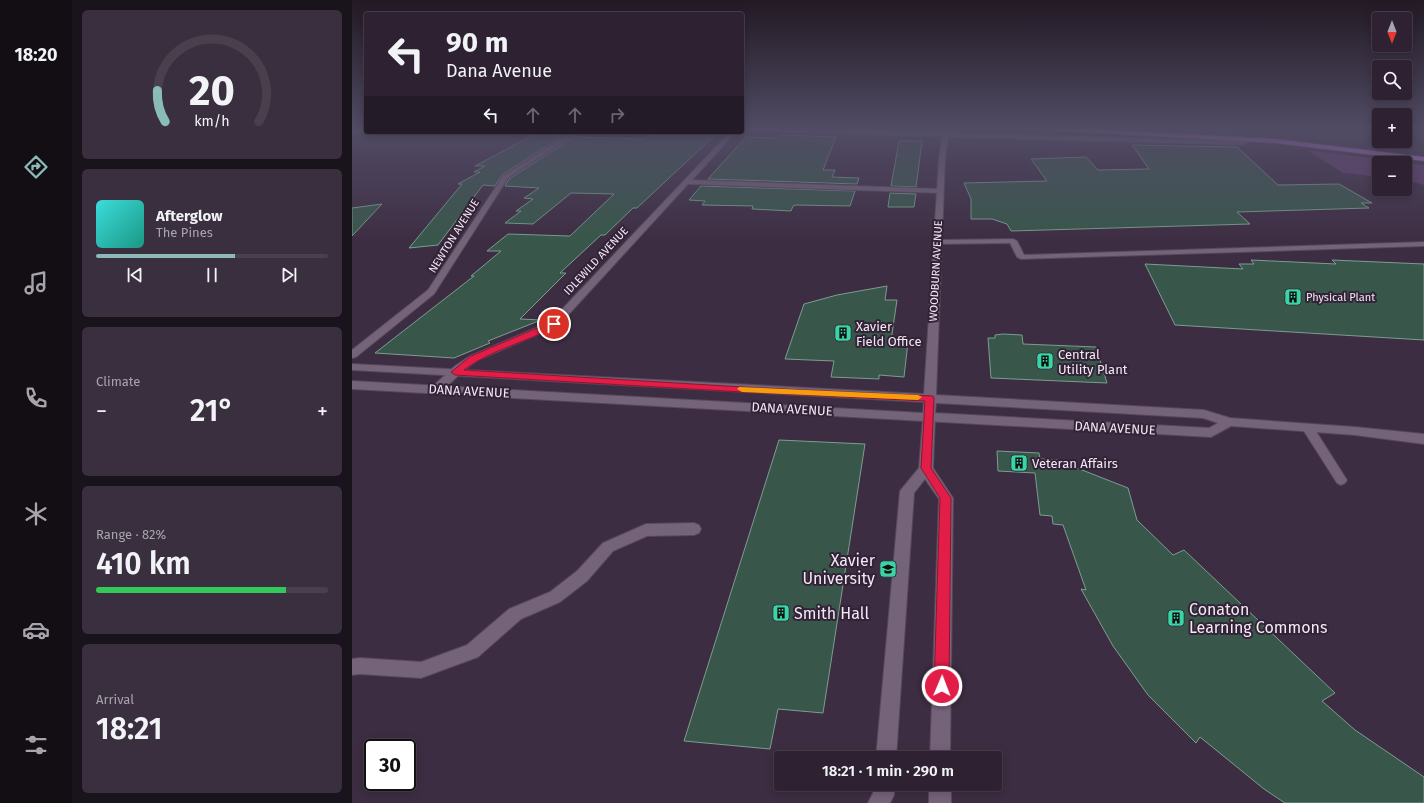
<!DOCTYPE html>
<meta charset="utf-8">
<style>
body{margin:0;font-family:"Fira Sans",sans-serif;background:#3a2f3e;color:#f1f3f6;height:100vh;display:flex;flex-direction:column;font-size:15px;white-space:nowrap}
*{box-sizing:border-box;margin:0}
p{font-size:13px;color:#a7a4ac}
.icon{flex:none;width:22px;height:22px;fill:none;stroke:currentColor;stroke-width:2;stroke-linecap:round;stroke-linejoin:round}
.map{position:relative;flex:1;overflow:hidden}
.panel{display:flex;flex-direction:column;gap:10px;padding:10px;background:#19131c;width:280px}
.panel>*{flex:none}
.banner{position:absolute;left:12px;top:12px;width:380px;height:122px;border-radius:4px;box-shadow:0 2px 10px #0003,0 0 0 1px #493f4d;background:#2e2232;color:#f1f3f6;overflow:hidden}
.needle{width:26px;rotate:180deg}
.tools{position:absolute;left:1020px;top:12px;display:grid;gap:8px}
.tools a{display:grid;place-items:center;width:40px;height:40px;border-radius:4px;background:#2e2232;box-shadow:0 2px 10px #0003,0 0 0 1px #493f4d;font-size:20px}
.speed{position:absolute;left:12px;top:739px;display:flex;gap:8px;font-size:20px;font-weight:700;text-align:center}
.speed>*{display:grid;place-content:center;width:52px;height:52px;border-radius:50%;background:#2e2232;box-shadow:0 2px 10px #0003,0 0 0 1px #493f4d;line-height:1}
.speed .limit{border:2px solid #111;border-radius:6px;background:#fff;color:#111}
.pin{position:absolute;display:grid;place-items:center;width:34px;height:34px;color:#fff;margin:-17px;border:2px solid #fff;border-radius:50%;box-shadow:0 1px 4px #0007}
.me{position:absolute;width:44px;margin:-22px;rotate:1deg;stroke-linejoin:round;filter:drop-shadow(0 0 3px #0008)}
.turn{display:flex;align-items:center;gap:14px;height:84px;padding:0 16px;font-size:18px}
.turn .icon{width:52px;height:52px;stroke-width:2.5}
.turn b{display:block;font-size:28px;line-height:34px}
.lanes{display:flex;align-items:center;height:38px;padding:0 16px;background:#0003;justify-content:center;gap:20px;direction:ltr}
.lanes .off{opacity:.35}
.big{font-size:30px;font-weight:600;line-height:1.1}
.panel .card{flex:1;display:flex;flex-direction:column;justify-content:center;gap:6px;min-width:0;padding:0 14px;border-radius:6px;background:#3a2f3e}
.panel .dial{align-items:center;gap:0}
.dial svg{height:104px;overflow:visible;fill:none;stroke:#493f4d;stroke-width:7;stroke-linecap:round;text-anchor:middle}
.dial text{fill:#f1f3f6;stroke:none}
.song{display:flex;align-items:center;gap:12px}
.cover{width:48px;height:48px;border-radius:6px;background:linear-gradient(135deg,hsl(180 70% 55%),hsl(170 70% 35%))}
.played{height:4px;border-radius:2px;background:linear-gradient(90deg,#8bbbb9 60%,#493f4d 60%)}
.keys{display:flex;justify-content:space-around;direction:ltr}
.heat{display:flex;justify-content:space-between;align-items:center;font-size:22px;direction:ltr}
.charge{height:6px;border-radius:3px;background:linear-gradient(90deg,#34c759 82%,#493f4d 0)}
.trip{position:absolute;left:422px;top:751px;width:228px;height:40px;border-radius:4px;background:#2e2232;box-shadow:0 2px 10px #0003,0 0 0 1px #493f4d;font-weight:600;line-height:40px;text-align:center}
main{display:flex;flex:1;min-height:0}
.menu{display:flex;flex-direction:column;width:72px;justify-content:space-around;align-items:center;background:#120e14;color:#a7a4ac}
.menu .icon{width:28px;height:28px}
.menu .on{color:#8bbbb9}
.menu b{font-size:18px;color:#f1f3f6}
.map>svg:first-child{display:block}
.green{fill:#653b71}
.building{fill:#38574a;stroke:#7c9d8f}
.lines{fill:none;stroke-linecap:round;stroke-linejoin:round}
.service-casing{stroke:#564859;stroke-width:2}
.minor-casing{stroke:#564859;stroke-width:2}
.tertiary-casing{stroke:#564859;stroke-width:2}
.primary-casing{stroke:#564859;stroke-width:2}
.motorway-casing{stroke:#564859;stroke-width:2}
.service{fill:#75637a;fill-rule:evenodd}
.minor{fill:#75637a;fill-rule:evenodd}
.tertiary{fill:#75637a;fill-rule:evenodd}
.primary{fill:#aa71bb;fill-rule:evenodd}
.motorway{fill:#cd7ae6;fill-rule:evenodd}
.route{fill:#e11d48;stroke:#92132f}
.slow{fill:#f59e0b}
.labels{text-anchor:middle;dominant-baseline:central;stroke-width:4;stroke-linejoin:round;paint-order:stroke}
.far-street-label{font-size:11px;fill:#f3e9f6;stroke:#332337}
.far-poi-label{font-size:11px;fill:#f3e9f6;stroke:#332337;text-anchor:start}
.poi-label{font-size:13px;fill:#f3e9f6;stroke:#332337;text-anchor:start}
.street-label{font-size:13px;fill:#f3e9f6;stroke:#332337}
.near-poi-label{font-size:16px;fill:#f3e9f6;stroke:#332337;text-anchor:start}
</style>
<main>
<nav class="menu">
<b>18:20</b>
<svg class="icon on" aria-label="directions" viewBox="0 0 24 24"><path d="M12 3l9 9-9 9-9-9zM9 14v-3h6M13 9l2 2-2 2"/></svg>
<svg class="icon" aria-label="music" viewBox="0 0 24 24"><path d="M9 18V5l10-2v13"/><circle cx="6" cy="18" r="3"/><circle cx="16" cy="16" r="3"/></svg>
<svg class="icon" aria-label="phone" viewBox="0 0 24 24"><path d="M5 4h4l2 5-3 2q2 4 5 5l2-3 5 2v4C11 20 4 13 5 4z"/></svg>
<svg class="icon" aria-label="climate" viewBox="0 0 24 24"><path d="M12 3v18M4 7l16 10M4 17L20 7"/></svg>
<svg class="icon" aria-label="car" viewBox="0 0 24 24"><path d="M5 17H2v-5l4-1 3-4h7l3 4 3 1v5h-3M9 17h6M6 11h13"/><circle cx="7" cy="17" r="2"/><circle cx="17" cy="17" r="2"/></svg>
<svg class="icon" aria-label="filters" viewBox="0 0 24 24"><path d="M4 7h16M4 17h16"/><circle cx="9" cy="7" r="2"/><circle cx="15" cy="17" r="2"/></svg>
</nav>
<section class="panel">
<div class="card dial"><svg viewBox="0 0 100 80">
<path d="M14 69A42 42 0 1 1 86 69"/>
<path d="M14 69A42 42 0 0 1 8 45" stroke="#8bbbb9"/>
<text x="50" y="56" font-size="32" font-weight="700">20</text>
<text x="50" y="72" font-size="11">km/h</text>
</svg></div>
<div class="card">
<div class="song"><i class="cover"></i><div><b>Afterglow</b><p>The Pines</p></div></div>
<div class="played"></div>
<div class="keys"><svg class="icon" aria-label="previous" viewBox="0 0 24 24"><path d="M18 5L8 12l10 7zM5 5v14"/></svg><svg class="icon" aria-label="pause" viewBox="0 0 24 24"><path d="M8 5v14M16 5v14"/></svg><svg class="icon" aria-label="next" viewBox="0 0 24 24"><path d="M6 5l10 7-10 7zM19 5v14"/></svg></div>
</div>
<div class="card"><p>Climate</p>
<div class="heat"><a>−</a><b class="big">21°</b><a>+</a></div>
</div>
<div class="card"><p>Range · 82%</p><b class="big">410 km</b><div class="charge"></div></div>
<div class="card"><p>Arrival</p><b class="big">18:21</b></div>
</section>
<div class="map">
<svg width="1072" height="803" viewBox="0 0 1072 803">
<rect width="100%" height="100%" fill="#3d2d42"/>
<!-- green -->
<path class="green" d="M 955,150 L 1072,165 L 1072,185 L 1053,180 L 1053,163 L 1027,163 L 1027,177 L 991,173 Z"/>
<!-- building -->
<path class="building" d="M 187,132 L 212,132 L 205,137 L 209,137 L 150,175 L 143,186 L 131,185 L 86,245 L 57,248 L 110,184 L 106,184 L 128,172 L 122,172 L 133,166 L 123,166 Z
M 325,132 L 362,133 L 360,136 L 362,136 L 285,208 L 281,208 L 253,235 L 249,235 L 208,273 L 214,273 L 168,319 L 189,320 L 136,341 L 138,343 L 102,358 L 23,353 L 122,276 L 119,276 L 149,251 L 135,251 L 156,234 L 218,236 L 262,194 L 219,193 L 181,224 L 153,223 L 169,211 L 164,211 L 181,199 L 172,198 L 187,188 L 153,186 L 157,179 L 222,137 L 292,139 L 299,133 Z
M 427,135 L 484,137 L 471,170 L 483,170 L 480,177 L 507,178 L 505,184 L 356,179 L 394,137 L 425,138 Z
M 547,141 L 570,141 L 564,187 L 539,186 Z
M 780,145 L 885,147 L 926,185 L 987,184 L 1020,203 L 1009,203 L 1017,208 L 885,212 L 898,224 L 659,231 L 655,224 L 640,219 L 619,219 L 619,199 L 612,183 L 695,181 L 679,159 L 734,157 L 746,170 L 797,169 Z
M 349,186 L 503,191 L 498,206 L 444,205 L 441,206 L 439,211 L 400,209 L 401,206 L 350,205 L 353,201 L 337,200 Z
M 538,193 L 564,194 L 562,207 L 536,207 Z
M 30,204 L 0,236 L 0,208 Z
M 899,260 L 984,264 L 980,260 L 1072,264 L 1072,340 L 823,325 L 793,264 L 891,269 L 887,264 L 902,264 Z
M 535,286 L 533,300 L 545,300 L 539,341 L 556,342 L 552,377 L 527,375 L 527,379 L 479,377 L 482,361 L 433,359 L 452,304 L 485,295 Z
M 651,334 L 670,335 L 671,344 L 744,347 L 755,383 L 639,378 L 636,338 L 643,338 L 643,335 Z
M 427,440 L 513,444 L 471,713 L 426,709 L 418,749 L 332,741 Z
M 645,451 L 687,453 L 688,459 L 723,461 L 725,468 L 776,488 L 785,520 L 821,555 L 832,550 L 983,693 L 970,701 L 1003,730 L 1072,777 L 1072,803 L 933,803 L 912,789 L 848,737 L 844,743 L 796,695 L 761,646 L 729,589 L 734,590 L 711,525 L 701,524 L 700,516 L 688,515 L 683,473 L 646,471 Z"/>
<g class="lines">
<defs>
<path id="service" d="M 661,239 L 665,241 L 672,255 L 1072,242 L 1072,246 L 669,259 L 665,257 L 658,243 L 586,244 L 582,242 L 586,240 Z
M 956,424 L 960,425 L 993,477 L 995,480 L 993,483 L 989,485 L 985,483 L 950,428 L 952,425 Z
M 342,523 L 347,525 L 349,529 L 347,533 L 342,535 L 295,536 L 261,551 L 235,581 L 208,602 L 169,619 L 126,657 L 69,678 L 8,674 L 0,675 L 0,659 L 8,658 L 69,662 L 115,645 L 157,609 L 198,592 L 225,571 L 251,543 L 294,524 Z"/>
<path id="minor" d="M 390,129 L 461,129 L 892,141 L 895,143 L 892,145 L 391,131 Z
M 220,132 L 227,132 L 156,178 L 82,294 L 4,357 L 0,358 L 0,350 L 76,290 L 151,176 Z
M 378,132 L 384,132 L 340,180 L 588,189 L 592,191 L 588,193 L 336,184 L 206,326 L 126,360 L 111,371 L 88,393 L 80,393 L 78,390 L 80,387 L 103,366 L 118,356 L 198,322 Z
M 577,413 L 581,414 L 583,417 L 581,468 L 601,498 L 598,758 L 578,758 L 587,499 L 573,479 L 562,493 L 544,758 L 524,758 L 548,491 L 567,468 L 571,417 L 573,414 Z
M 521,784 L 543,784 L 542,795 L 538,803 L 516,803 L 521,793 Z
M 577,784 L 599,784 L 599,803 L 577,803 Z"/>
<path id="tertiary" d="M 596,129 L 603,129 L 596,136 L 593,159 L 584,395 L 852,410 L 878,418 L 1003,427 L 1072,434 L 1072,444 L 1003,435 L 879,426 L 859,437 L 0,389 L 0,381 L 571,413 L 572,402 L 0,370 L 0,364 L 572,394 L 587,159 L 590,135 ZM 584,403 L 851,418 L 866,423 L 857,428 L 583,413 Z"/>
<path id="primary" d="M 5,129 L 14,129 L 14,131 L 0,134 L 0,130 Z"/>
<path id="motorway" d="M 703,129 L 742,129 L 923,139 L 1072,157 L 1072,161 L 923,143 L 706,131 Z"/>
</defs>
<!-- service casing -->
<use href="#service" class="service-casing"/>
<!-- minor casing -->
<use href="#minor" class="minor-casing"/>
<!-- tertiary casing -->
<use href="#tertiary" class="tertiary-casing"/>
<!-- primary casing -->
<use href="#primary" class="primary-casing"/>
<!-- motorway casing -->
<use href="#motorway" class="motorway-casing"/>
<!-- service -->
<use href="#service" class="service"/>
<!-- minor -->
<use href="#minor" class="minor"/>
<!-- tertiary -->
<use href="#tertiary" class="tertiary"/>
<!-- primary -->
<use href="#primary" class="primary"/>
<!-- motorway -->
<use href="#motorway" class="motorway"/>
</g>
<!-- sky -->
<linearGradient id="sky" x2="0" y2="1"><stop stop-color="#221924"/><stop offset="0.53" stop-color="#514c65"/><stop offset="1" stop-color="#514c65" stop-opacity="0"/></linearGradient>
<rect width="1072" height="242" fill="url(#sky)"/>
<!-- route -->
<path class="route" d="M 202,321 L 206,324 L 205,325 C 175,343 139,349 112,370 L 390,387 L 581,396 L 582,398 L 579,468 L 599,498 L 597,686 L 595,691 L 590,693 L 585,691 L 582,686 L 588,498 L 569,468 L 573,401 L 390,392 L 103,375 L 99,372 L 119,356 Z"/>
<!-- slow -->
<path class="slow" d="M 387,387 L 566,395 L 570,397 L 566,400 L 390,392 L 385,389 Z"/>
<!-- icons -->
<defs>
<symbol id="building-square" viewBox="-11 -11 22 22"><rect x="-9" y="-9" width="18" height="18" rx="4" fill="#3ad4a5" stroke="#332337"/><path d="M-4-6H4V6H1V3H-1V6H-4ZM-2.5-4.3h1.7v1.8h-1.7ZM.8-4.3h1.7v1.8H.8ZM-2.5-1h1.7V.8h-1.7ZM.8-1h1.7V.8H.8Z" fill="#111"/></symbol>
<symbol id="university-square" viewBox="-11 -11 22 22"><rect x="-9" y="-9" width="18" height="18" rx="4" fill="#3ad4a5" stroke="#332337"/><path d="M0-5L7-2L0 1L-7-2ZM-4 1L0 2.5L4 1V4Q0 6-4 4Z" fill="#111"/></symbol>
</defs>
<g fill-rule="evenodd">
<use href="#building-square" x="931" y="287" width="20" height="20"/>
<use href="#building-square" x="481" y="323" width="20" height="20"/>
<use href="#building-square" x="683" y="351" width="20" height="20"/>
<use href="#building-square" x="657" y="453" width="20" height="20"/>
<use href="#university-square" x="526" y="559" width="20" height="20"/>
<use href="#building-square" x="419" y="603" width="20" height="20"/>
<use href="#building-square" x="814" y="608" width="20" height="20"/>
</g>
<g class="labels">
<!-- far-street labels -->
<g class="far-street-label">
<text transform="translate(102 236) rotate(-58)">NEWTON AVENUE</text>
<text transform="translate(244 261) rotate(-47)">IDLEWILD AVENUE</text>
<text transform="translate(584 271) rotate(-87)">WOODBURN AVENUE</text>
</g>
<!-- far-poi labels -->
<g class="far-poi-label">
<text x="954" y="297">Physical Plant</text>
</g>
<!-- poi labels -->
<g class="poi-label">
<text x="504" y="326">Xavier<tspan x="504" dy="15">Field Office</tspan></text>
<text x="706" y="354">Central<tspan x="706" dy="15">Utility Plant</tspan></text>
<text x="680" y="463">Veteran Affairs</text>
</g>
<!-- street labels -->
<g class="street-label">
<text transform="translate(117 391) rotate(3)">DANA AVENUE</text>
<text transform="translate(440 409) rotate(3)">DANA AVENUE</text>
<text transform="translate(763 428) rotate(3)">DANA AVENUE</text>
</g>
<!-- near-poi labels -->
<g class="near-poi-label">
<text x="523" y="560" text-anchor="end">Xavier<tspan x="523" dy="18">University</tspan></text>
<text x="837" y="609">Conaton<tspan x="837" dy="18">Learning Commons</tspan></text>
<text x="442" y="613">Smith Hall</text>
</g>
</g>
</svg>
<div class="tools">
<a><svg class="needle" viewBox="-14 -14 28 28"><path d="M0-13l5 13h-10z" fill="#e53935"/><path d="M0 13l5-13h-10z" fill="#a7a4ac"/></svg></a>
<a><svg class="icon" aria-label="search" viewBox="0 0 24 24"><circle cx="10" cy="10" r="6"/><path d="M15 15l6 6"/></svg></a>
<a>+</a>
<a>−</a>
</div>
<div class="speed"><div class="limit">30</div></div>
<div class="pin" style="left:202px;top:324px;background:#d93025"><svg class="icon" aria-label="arrive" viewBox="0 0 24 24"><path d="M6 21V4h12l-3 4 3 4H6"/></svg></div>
<svg class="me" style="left:590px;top:686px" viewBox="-20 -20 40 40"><circle r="17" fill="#e11d48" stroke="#fff" stroke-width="3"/><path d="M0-11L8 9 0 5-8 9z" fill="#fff"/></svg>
<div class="trip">18:21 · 1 min · 290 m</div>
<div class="banner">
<div class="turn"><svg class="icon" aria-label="left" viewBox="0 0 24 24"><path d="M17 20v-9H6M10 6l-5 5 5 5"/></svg><div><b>90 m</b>Dana Avenue</div></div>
<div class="lanes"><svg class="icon" aria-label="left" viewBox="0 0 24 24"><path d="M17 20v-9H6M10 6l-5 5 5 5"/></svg><svg class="icon off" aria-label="ahead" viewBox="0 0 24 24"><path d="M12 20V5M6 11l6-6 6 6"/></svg><svg class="icon off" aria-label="ahead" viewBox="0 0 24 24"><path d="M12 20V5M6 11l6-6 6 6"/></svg><svg class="icon off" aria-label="right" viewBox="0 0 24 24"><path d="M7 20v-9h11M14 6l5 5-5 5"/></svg></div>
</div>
</div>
</main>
